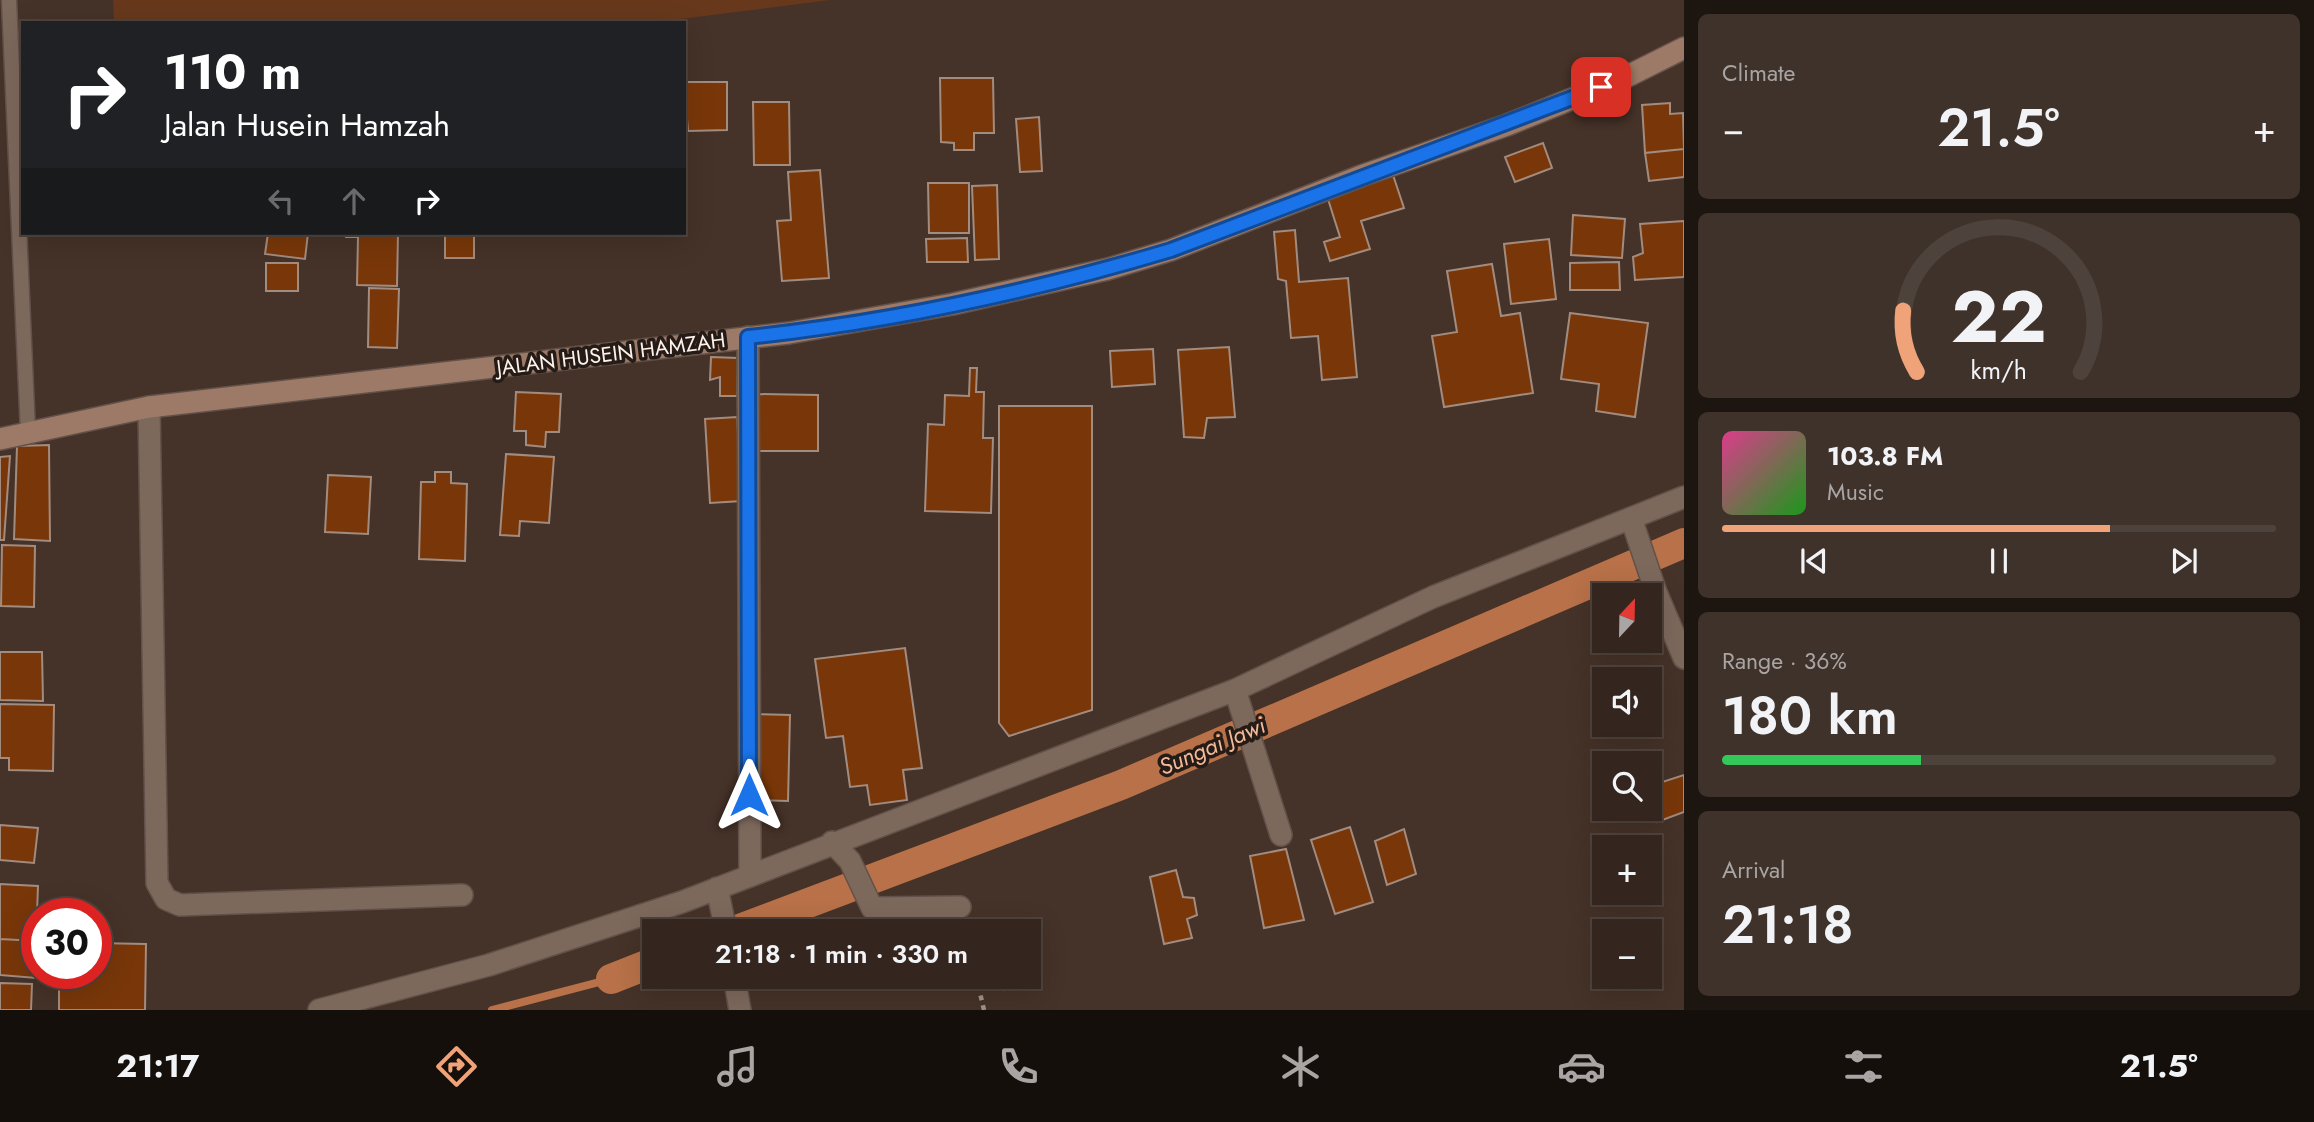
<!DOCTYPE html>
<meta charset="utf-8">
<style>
body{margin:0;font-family:Jost,sans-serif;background:#3f322b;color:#f1f3f6;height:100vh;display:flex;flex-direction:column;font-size:26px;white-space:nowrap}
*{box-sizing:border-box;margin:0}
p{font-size:23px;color:#a9a5a4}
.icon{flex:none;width:38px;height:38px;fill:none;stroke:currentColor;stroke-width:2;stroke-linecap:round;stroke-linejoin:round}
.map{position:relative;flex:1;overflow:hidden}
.sheet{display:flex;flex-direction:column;gap:14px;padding:14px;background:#1d1510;width:630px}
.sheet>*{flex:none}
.hud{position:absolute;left:21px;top:21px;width:665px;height:214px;border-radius:0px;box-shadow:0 7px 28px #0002,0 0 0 2px #4e433c;background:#202124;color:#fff;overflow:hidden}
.needle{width:46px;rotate:22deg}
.fabs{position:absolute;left:1592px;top:583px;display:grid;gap:14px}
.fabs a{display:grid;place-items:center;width:70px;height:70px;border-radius:0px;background:#34261e;box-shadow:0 7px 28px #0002,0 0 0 2px #4e433c;font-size:35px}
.speed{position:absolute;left:21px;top:898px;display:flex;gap:14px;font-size:35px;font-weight:700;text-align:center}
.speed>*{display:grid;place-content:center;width:91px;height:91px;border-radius:50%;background:#34261e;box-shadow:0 7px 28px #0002,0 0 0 2px #4e433c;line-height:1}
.speed .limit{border:10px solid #d22;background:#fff;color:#111}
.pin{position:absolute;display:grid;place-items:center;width:60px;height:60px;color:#fff;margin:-30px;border-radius:14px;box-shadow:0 4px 10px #0006}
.me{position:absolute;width:77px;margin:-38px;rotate:0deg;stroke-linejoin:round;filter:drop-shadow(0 0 5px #0008)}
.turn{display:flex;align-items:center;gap:24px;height:147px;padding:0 28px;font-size:32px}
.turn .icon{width:91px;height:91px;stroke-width:2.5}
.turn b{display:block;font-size:49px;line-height:60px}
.lanes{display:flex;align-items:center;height:66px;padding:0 28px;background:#0003;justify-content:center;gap:35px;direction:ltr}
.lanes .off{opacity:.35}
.big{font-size:52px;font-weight:600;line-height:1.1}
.sheet .tile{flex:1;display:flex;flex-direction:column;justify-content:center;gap:10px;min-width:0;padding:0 24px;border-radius:10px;background:#3f322b}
.sheet .dial{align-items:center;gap:0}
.dial svg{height:182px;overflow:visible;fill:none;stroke:#4e433c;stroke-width:7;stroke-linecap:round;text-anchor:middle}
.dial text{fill:#f1f3f6;stroke:none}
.song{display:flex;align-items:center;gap:21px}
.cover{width:84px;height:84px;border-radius:10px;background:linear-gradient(135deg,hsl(330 70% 55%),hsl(120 70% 35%))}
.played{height:7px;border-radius:4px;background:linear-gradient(90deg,#f0a278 70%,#4e433c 70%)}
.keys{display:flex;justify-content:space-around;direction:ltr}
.heat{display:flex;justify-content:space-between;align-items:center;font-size:38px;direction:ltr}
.charge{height:10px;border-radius:5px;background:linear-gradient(90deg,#34c759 36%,#4e433c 0)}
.trip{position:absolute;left:642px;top:919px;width:399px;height:70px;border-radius:0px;background:#34261e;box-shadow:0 7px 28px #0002,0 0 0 2px #4e433c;font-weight:600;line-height:70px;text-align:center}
.tab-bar{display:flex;height:112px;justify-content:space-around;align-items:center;background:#150f0c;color:#a9a5a4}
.tab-bar .icon{width:49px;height:49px}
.tab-bar .active{color:#f0a278}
.tab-bar b{font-size:32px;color:#f1f3f6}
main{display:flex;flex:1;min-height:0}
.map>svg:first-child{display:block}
.green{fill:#67381c}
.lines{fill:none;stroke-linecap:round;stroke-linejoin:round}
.stream{stroke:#b87149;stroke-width:8}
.canal{stroke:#b87149;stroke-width:30}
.building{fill:#793709;stroke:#a28b7f;stroke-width:2}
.lane-casing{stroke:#625149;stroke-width:17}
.street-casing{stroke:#625149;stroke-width:24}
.secondary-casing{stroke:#625149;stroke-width:24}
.path{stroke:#a19289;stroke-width:4.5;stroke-dasharray:5 5;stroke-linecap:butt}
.lane{stroke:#7d685c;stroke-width:14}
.street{stroke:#7d685c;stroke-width:21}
.secondary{stroke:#9d7a67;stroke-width:21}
.route-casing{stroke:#114b97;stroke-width:18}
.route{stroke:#1a73e8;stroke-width:12}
.labels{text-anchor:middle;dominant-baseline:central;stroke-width:7;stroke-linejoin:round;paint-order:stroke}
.street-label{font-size:21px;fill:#fef2eb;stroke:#251c17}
.water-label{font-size:23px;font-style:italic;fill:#f4b999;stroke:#251c17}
</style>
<main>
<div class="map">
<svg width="1684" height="1010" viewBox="0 0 1684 1010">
<rect width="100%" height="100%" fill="#453228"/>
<!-- green -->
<path class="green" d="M 113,0 L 831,0 L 649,23 L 114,23 Z"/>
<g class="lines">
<!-- stream -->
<path class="stream" d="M 492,1010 L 611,979"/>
<!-- canal -->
<path class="canal" d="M 734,931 L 1121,785 L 1684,543
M 611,979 L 654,962"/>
</g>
<!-- building -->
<path class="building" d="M 940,78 L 993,78 L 994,133 L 974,133 L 974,150 L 954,150 L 954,143 L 941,142 Z
M 684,82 L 727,82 L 727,130 L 688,131 Z
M 753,102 L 789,102 L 790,165 L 754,165 Z
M 1670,103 L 1670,114 L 1683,113 L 1684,149 L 1645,153 L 1642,105 Z
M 1039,117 L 1042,171 L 1020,172 L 1016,119 Z
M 1543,143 L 1552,168 L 1515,182 L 1505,157 Z
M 1684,149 L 1684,177 L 1649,181 L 1645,153 Z
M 820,170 L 829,278 L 782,281 L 777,221 L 791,220 L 788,172 Z
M 1393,175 L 1404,208 L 1361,221 L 1370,249 L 1330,261 L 1324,242 L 1340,237 L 1327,196 Z
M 928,183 L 969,183 L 969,233 L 929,233 Z
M 997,185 L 999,259 L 975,260 L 972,186 Z
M 1573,215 L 1625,219 L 1622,258 L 1571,255 Z
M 1684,221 L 1684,277 L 1635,280 L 1633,257 L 1643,253 L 1640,224 Z
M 1295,230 L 1299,282 L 1348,278 L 1357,377 L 1322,380 L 1318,336 L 1291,338 L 1286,281 L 1278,279 L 1274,232 Z
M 268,233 L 308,233 L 305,259 L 265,254 Z
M 346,233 L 398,233 L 397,286 L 357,285 L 358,237 L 346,237 Z
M 445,233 L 474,233 L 474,258 L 445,258 Z
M 967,238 L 968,262 L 927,262 L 926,239 Z
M 1549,239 L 1556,299 L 1511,304 L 1504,244 Z
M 1619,262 L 1620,290 L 1570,290 L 1570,263 Z
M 266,263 L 298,263 L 298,291 L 266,291 Z
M 1492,264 L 1501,316 L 1520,313 L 1533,393 L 1444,407 L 1432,336 L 1457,332 L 1447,271 Z
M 369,288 L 399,289 L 397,348 L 368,347 Z
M 1570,313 L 1648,323 L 1635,417 L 1596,411 L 1599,384 L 1561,379 Z
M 1229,347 L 1235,417 L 1207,418 L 1204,438 L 1184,437 L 1178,350 Z
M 1153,349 L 1155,384 L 1112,387 L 1110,351 Z
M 711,357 L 738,358 L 737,396 L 720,396 L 720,377 L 710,380 Z
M 970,368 L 977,368 L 976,392 L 984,392 L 983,438 L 993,438 L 991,513 L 925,511 L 928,424 L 944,425 L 945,395 L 969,396 Z
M 516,392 L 561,394 L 559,432 L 546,432 L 545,447 L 526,445 L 526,431 L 514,431 Z
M 756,394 L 818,395 L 818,451 L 756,451 Z
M 999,406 L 1092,406 L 1092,710 L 1009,736 L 999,723 Z
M 737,417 L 742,501 L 710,503 L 705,419 Z
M 49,445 L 50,541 L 14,539 L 17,446 Z
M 506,454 L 554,457 L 549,523 L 520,521 L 519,536 L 500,535 Z
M 10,456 L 4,540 L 0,540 L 0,457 Z
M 435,472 L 451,472 L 451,483 L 467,484 L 465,561 L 419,559 L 421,482 L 435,482 Z
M 328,475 L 371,477 L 368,534 L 325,532 Z
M 2,545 L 35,546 L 34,607 L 1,606 Z
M 905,648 L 922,768 L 903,770 L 907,800 L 870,805 L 867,785 L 850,787 L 843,736 L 826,738 L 815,659 Z
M 0,652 L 42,652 L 43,701 L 0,700 Z
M 0,704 L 54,705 L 53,771 L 9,770 L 9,758 L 0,758 Z
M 753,714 L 790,715 L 788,801 L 751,800 Z
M 1684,775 L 1684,812 L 1657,822 L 1650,804 L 1650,786 Z
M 0,825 L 38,828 L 34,863 L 0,860 Z
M 1350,827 L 1373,902 L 1335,914 L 1311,840 Z
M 1404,829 L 1416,874 L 1387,885 L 1375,841 Z
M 1286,849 L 1304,920 L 1264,928 L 1250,856 Z
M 1176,870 L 1183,897 L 1194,898 L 1197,915 L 1187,919 L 1192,938 L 1164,944 L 1150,877 Z
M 0,884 L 38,886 L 36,941 L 0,939 Z
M 0,939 L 36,941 L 36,978 L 0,975 Z
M 96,943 L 146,944 L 145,1010 L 59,1010 L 59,973 L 96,973 Z
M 1002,976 L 1027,976 L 1029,986 L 1005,990 Z
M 0,983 L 32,984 L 31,1010 L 0,1010 Z"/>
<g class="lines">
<defs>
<path id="lane" d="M 9,0 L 28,433"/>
<path id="street" d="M 748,337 L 750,876
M 149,407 L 157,883 L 166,899 L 180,905 L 462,895
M 1631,518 L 1656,592 L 1684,658
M 1235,690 L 1281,835
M 832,842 L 850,861 L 872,908 L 960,907
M 717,888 L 726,931
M 734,976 L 740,1010
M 319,1010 L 489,965 L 682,902 L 1235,690 L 1433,597 L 1684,497"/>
<path id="secondary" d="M 0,439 L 149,407 L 789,333 L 953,304 L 1108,269 L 1171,250 L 1361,176 L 1507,125 L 1624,78 L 1684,48"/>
</defs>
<!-- lane casing -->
<use href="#lane" class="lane-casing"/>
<!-- street casing -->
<use href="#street" class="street-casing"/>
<!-- secondary casing -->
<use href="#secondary" class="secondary-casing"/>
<!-- path -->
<path class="path" d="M 976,976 L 984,1010"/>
<!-- lane -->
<use href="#lane" class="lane"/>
<!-- street -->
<use href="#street" class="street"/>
<!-- secondary -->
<use href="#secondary" class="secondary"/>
</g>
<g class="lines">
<defs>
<path id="route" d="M 749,795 L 748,337 C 890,322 1034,291 1171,250 L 1601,87"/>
</defs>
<!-- route casing -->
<use href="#route" class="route-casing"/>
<!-- route -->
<use href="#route" class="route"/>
</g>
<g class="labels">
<!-- street labels -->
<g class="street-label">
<text transform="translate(611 354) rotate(-7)">JALAN HUSEIN HAMZAH</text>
</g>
<!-- water labels -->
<g class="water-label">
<text transform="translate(1212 746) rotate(-23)">Sungai Jawi</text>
</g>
</g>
</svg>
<div class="fabs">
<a><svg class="needle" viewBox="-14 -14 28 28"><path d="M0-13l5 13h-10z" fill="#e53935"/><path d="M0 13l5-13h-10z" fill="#a9a5a4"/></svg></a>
<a><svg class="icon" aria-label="sound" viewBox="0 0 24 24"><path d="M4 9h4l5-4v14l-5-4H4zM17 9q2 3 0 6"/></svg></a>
<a><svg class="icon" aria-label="search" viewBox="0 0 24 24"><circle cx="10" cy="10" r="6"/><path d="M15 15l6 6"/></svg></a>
<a>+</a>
<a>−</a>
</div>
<div class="speed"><div class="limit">30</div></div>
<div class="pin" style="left:1601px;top:87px;background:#d93025"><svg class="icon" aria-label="arrive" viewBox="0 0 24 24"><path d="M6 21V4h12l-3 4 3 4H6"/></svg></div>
<svg class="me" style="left:749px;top:795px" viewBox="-20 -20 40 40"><path d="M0-17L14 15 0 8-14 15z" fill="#1a73e8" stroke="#fff" stroke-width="4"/></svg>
<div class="trip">21:18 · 1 min · 330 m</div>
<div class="hud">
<div class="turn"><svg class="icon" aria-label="right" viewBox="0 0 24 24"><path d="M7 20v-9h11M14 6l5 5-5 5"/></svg><div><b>110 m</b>Jalan Husein Hamzah</div></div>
<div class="lanes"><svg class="icon off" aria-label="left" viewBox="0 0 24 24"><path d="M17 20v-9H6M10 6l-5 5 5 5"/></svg><svg class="icon off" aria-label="ahead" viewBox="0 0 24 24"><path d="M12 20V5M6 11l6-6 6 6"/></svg><svg class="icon" aria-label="right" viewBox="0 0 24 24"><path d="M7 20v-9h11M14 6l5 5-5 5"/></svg></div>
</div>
</div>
<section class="sheet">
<div class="tile"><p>Climate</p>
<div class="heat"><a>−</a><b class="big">21.5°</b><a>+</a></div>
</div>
<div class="tile dial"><svg viewBox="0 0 100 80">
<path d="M14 69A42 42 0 1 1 86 69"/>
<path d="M14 69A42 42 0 0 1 8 42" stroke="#f0a278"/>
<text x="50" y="56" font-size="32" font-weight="700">22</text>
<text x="50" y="72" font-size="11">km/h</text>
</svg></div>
<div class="tile">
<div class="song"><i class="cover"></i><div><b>103.8 FM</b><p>Music</p></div></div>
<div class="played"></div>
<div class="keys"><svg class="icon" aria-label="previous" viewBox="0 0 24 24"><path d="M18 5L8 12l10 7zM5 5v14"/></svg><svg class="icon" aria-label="pause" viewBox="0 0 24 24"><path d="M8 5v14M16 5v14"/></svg><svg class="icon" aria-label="next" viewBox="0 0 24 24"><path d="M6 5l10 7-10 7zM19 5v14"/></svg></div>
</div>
<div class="tile"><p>Range · 36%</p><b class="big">180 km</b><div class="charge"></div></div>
<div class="tile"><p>Arrival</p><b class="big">21:18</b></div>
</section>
</main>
<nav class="tab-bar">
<b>21:17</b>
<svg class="icon active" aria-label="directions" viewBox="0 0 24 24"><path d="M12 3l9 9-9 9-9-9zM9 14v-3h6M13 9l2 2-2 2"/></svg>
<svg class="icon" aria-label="music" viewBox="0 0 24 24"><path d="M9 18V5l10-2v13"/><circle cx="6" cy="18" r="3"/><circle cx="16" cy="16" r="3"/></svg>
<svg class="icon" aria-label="phone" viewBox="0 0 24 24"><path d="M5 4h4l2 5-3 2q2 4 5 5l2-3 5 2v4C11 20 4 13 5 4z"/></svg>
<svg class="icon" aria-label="climate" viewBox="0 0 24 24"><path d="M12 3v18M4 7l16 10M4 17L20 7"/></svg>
<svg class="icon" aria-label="car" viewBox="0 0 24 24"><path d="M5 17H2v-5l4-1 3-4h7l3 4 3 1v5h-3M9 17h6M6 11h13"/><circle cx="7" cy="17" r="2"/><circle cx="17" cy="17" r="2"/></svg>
<svg class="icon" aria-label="filters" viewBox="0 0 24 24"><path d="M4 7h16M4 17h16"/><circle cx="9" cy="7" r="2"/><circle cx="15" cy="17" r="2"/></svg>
<b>21.5°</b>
</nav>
